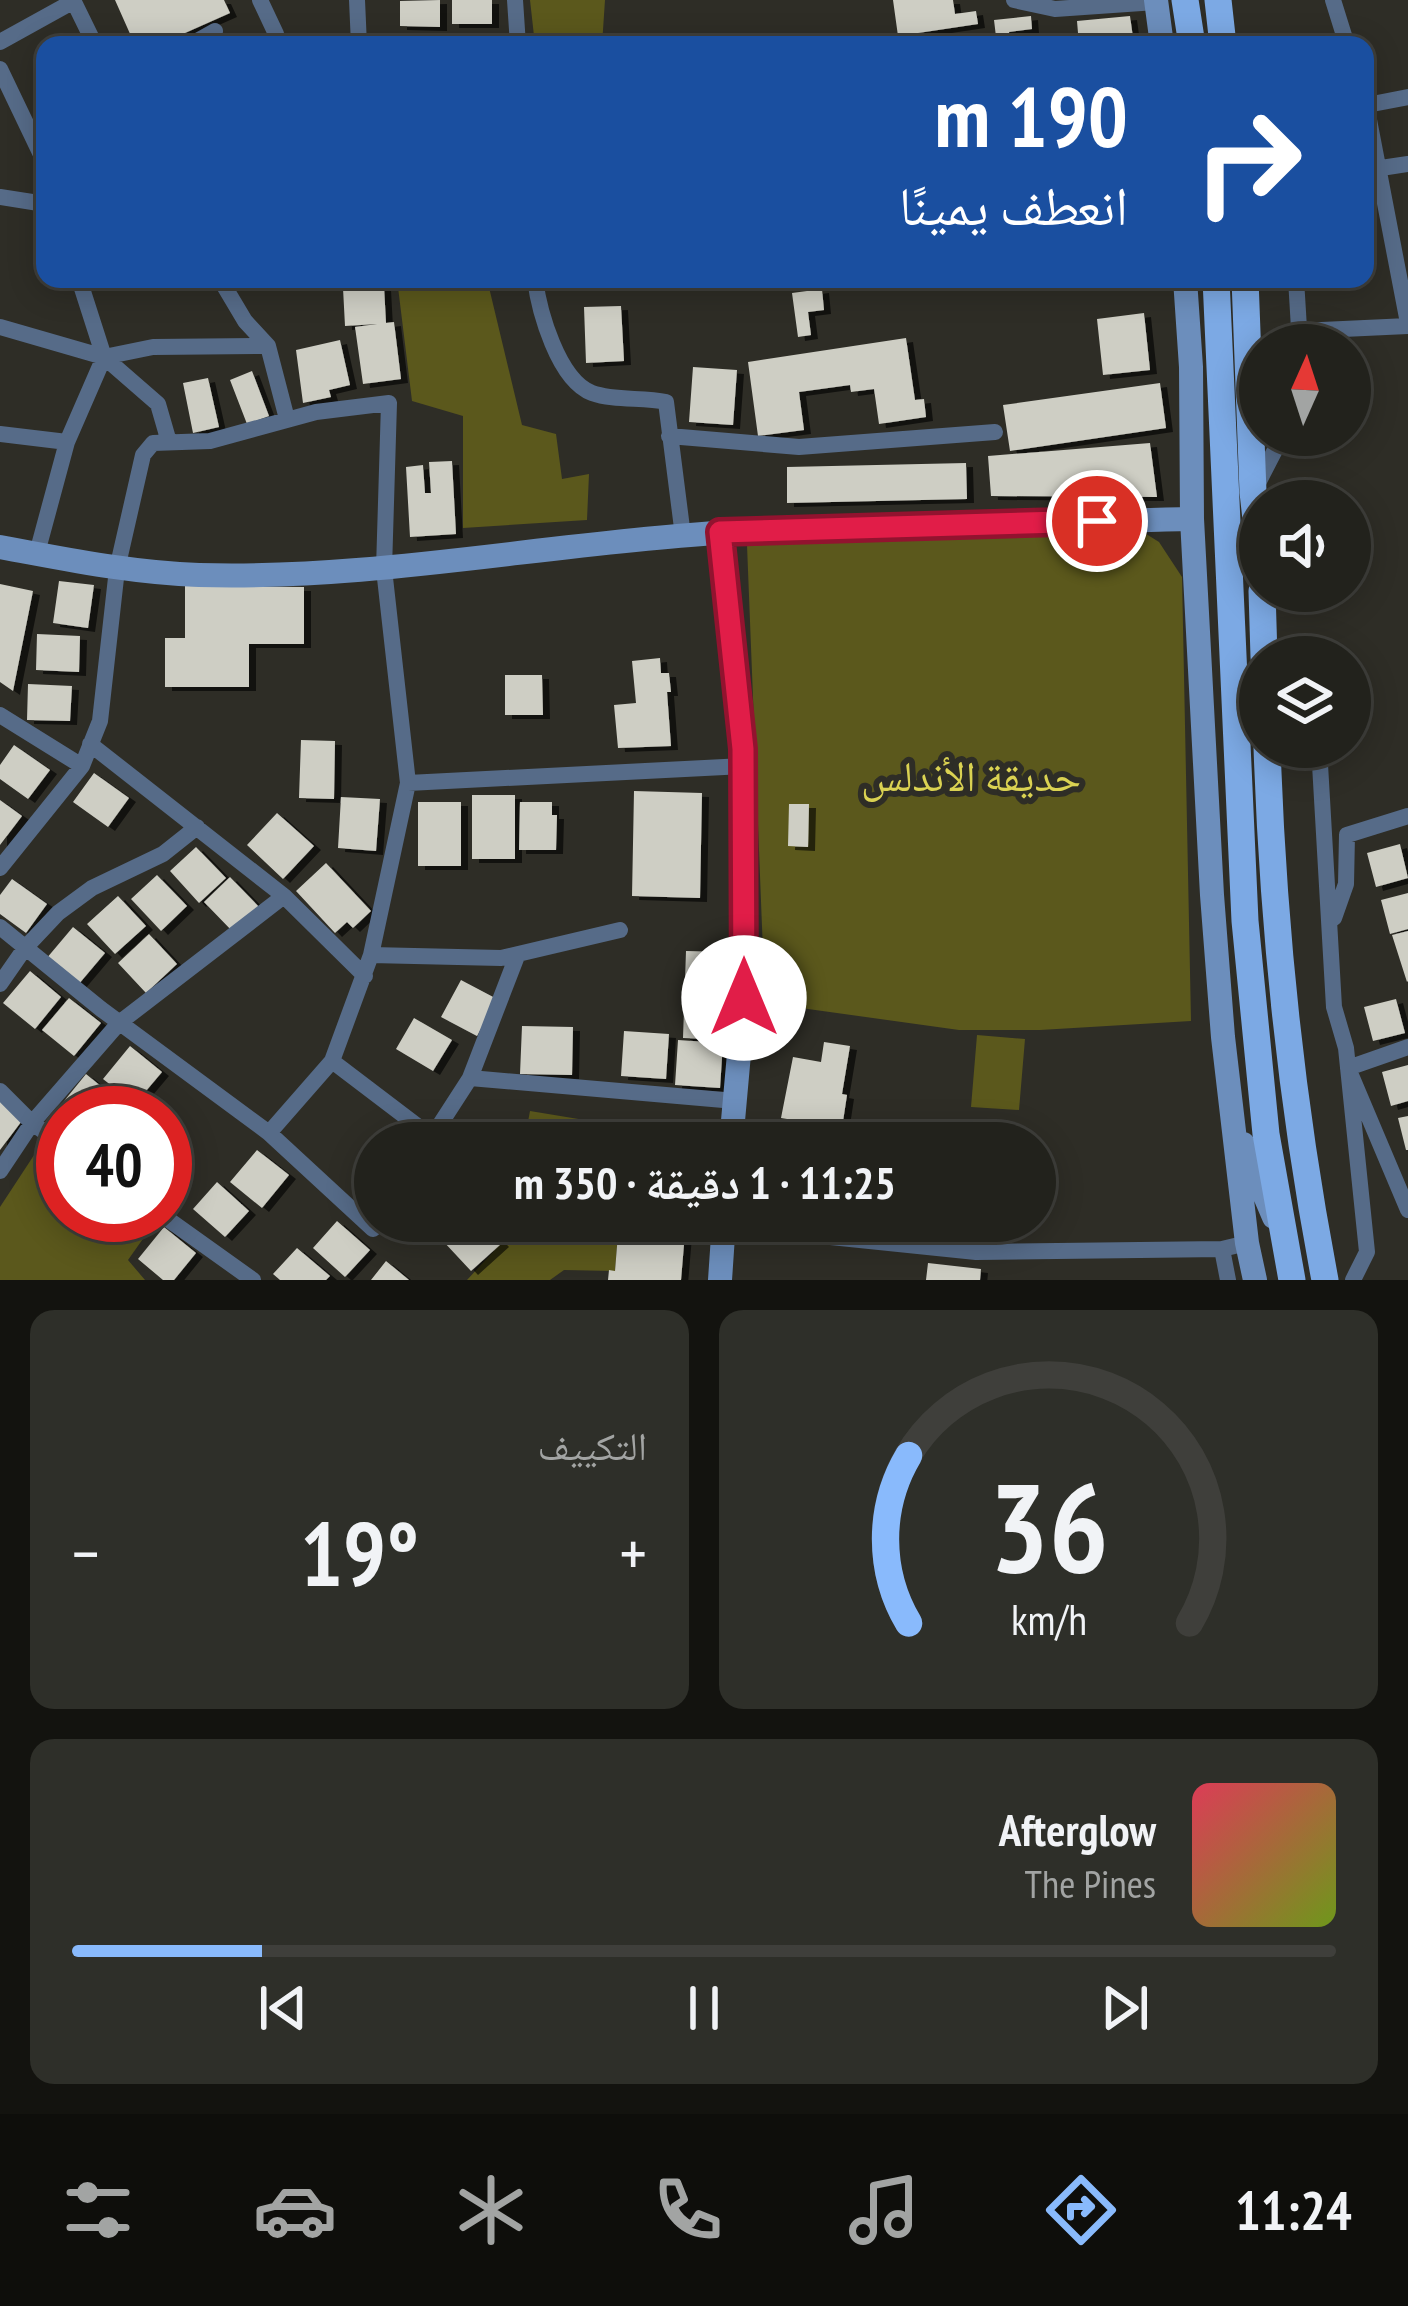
<!DOCTYPE html>
<html lang="ar">
<meta charset="utf-8">
<style>
body{margin:0;font-family:"PT Sans Narrow","Noto Naskh Arabic",sans-serif;background:#2e2f29;color:#f1f3f6;direction:rtl;height:100vh;display:flex;flex-direction:column;font-size:45px;white-space:nowrap}
*{box-sizing:border-box;margin:0}
p{font-size:39px;color:#a2a4a3}
.icon{flex:none;width:66px;height:66px;fill:none;stroke:currentColor;stroke-width:2;stroke-linecap:round;stroke-linejoin:round}
.map{position:relative;height:1280px;overflow:hidden;direction:ltr}
.details{display:flex;flex-direction:column;gap:30px;padding:30px;background:#13130f;flex:1}
.details>*{flex:none}
.hud{position:absolute;left:36px;top:36px;width:1338px;height:252px;border-radius:24px;box-shadow:0 6px 30px #0003,0 0 0 3px #3f3f3b;direction:rtl;background:#1a4fa0;color:#fff;overflow:hidden}
.needle{width:78px;rotate:3deg}
.buttons{position:absolute;left:1239px;top:324px;display:grid;gap:24px}
.buttons a{display:grid;place-items:center;width:132px;height:132px;border-radius:50%;background:#22221c;box-shadow:0 6px 30px #0003,0 0 0 3px #3f3f3b;font-size:60px}
.speed{position:absolute;left:36px;top:1086px;display:flex;gap:24px;font-size:60px;font-weight:700;text-align:center}
.speed>*{display:grid;place-content:center;width:156px;height:156px;border-radius:50%;background:#22221c;box-shadow:0 6px 30px #0003,0 0 0 3px #3f3f3b;line-height:1}
.speed .limit{border:18px solid #d22;background:#fff;color:#111}
.pin{position:absolute;display:grid;place-items:center;width:102px;height:102px;color:#fff;margin:-51px;border:6px solid #fff;border-radius:50%;box-shadow:0 3px 12px #0007}
.me{position:absolute;width:132px;margin:-66px;rotate:0deg;stroke-linejoin:round;filter:drop-shadow(0 0 9px #0008)}
.turn{display:flex;align-items:center;gap:42px;height:252px;padding:0 48px;font-size:54px}
.turn .icon{width:156px;height:156px;stroke-width:2.5}
.turn b{display:block;font-size:84px;line-height:102px}
.big{font-size:90px;font-weight:700;line-height:1.1}
.details .tile{flex:1;display:flex;flex-direction:column;justify-content:center;gap:18px;min-width:0;padding:0 42px;border-radius:24px;background:#2e2f29}
.details .dial{align-items:center;gap:0}
.dial svg{height:312px;overflow:visible;fill:none;stroke:#3f3f3b;stroke-width:7;stroke-linecap:round;text-anchor:middle}
.dial text{fill:#f1f3f6;stroke:none}
.song{display:flex;align-items:center;gap:36px}
.cover{width:144px;height:144px;border-radius:18px;background:linear-gradient(135deg,hsl(350 70% 55%),hsl(80 70% 35%))}
.played{height:12px;border-radius:6px;background:linear-gradient(90deg,#89bafc 15%,#3f3f3b 15%)}
.keys{display:flex;justify-content:space-around;direction:ltr}
.heat{display:flex;justify-content:space-between;align-items:center;font-size:66px;direction:ltr}
.details .tiles{flex:1;display:grid;gap:30px;grid-template-columns:1fr 1fr}
.tile:last-child{grid-column:span 2}
.trip{position:absolute;left:354px;top:1122px;width:702px;height:120px;border-radius:60px;background:#22221c;box-shadow:0 6px 30px #0003,0 0 0 3px #3f3f3b;font-weight:700;line-height:120px;text-align:center;direction:rtl}
.dock{display:flex;height:192px;justify-content:space-around;align-items:center;background:#0e0e0b;color:#a2a4a3}
.dock .icon{width:84px;height:84px}
.dock .current{color:#89bafc}
.dock b{font-size:54px;color:#f1f3f6}
.map>svg:first-child{display:block}
.green{fill:#5b581c}
.building{fill:#cecec4;filter:url(#shadow)}
.lines{fill:none;stroke-linecap:round;stroke-linejoin:round}
.street{stroke:#566b88;stroke-width:16}
.secondary{stroke:#6c8ebc;stroke-width:24}
.primary{stroke:#7ca9e4;stroke-width:27}
.route-casing{stroke:#92132f;stroke-width:30}
.route{stroke:#e11d48;stroke-width:21}
.labels{text-anchor:middle;dominant-baseline:central;stroke-width:12;stroke-linejoin:round;paint-order:stroke}
.park-label{font-size:42px;fill:#dad252;stroke:#2e2d26}
</style>
<div class="map">
<svg width="1408" height="1280" viewBox="0 0 1408 1280">
<defs>
<filter id="shadow"><feDropShadow dx="7" dy="4" stdDeviation="0" flood-color="#0009"/></filter>
</defs>
<rect width="100%" height="100%" fill="#2e2d26"/>
<!-- green -->
<path class="green" d="M 530,0 L 605,0 L 602,45 L 535,45 Z
M 397,279 L 487,279 L 522,425 L 556,434 L 562,479 L 589,474 L 587,520 L 463,528 L 463,416 L 412,401 Z
M 1143,532 L 1159,542 L 1182,577 L 1191,1021 L 1040,1030 L 959,1030 L 765,1003 L 747,545 Z
M 977,1035 L 1025,1039 L 1019,1110 L 971,1107 Z
M 530,1111 L 627,1127 L 626,1143 L 524,1143 Z
M 40,1146 L 63,1162 L 63,1215 L 136,1215 L 152,1226 L 128,1260 L 145,1280 L 0,1280 L 0,1207 Z
M 509,1221 L 619,1221 L 615,1271 L 564,1270 L 550,1280 L 467,1280 L 505,1239 Z"/>
<!-- building -->
<path class="building" d="M 115,0 L 224,0 L 230,13 L 158,45 L 135,45 Z
M 440,0 L 440,27 L 400,26 L 400,1 Z
M 452,0 L 492,0 L 492,24 L 452,24 Z
M 893,0 L 953,0 L 955,14 L 976,11 L 978,24 L 898,36 Z
M 1031,16 L 1032,29 L 1009,32 L 1010,45 L 997,45 L 994,20 Z
M 1130,16 L 1134,45 L 1079,45 L 1077,21 Z
M 384,286 L 386,323 L 394,322 L 401,379 L 363,384 L 355,327 L 377,324 L 345,326 L 343,288 Z
M 822,289 L 824,310 L 808,312 L 811,335 L 798,337 L 792,293 Z
M 621,306 L 624,361 L 586,363 L 584,307 Z
M 1144,313 L 1150,370 L 1103,375 L 1097,319 Z
M 906,338 L 915,400 L 924,399 L 926,417 L 879,424 L 874,389 L 851,392 L 850,385 L 799,392 L 804,430 L 758,436 L 748,362 Z
M 340,340 L 350,385 L 329,390 L 331,397 L 303,403 L 296,350 Z
M 693,367 L 737,370 L 733,425 L 689,422 Z
M 252,371 L 269,416 L 247,424 L 230,380 Z
M 208,378 L 219,427 L 193,433 L 183,383 Z
M 1160,383 L 1166,428 L 1010,451 L 1003,405 Z
M 1150,443 L 1157,497 L 991,496 L 988,456 Z
M 452,461 L 456,534 L 410,537 L 406,467 L 423,465 L 425,493 L 431,493 L 429,462 Z
M 966,463 L 967,499 L 787,503 L 787,467 Z
M 59,581 L 94,585 L 88,628 L 53,623 Z
M 0,584 L 33,591 L 13,691 L 0,682 Z
M 185,586 L 304,587 L 304,644 L 249,644 L 249,687 L 165,687 L 165,638 L 185,638 Z
M 37,634 L 80,636 L 79,672 L 36,670 Z
M 660,658 L 661,673 L 669,673 L 671,692 L 667,692 L 671,746 L 618,748 L 614,705 L 636,703 L 632,661 Z
M 505,675 L 542,675 L 543,715 L 505,715 Z
M 28,684 L 72,686 L 70,721 L 27,720 Z
M 301,740 L 335,741 L 334,799 L 299,798 Z
M 14,745 L 50,770 L 28,799 L 0,779 L 0,765 Z
M 94,773 L 129,798 L 108,827 L 73,802 Z
M 634,791 L 702,793 L 700,898 L 632,896 Z
M 472,795 L 515,795 L 515,859 L 472,859 Z
M 341,797 L 380,799 L 376,851 L 338,848 Z
M 0,800 L 22,816 L 0,845 Z
M 418,802 L 461,802 L 461,866 L 418,866 Z
M 520,802 L 552,802 L 552,815 L 557,815 L 556,850 L 519,850 Z
M 789,804 L 809,804 L 808,847 L 788,846 Z
M 277,813 L 314,846 L 283,879 L 247,845 Z
M 1400,844 L 1408,878 L 1376,887 L 1367,853 Z
M 196,847 L 226,878 L 199,903 L 170,871 Z
M 326,863 L 371,911 L 353,928 L 347,922 L 335,933 L 296,891 Z
M 157,875 L 187,906 L 161,931 L 131,899 Z
M 230,877 L 260,908 L 234,933 L 204,902 Z
M 12,879 L 47,904 L 26,933 L 0,914 L 0,895 Z
M 1408,893 L 1408,929 L 1390,934 L 1381,900 Z
M 118,896 L 146,926 L 115,954 L 87,924 Z
M 73,927 L 105,953 L 78,985 L 46,959 Z
M 1408,931 L 1408,981 L 1407,982 L 1392,935 Z
M 149,934 L 177,964 L 146,993 L 118,963 Z
M 686,951 L 729,952 L 727,1040 L 683,1038 Z
M 30,971 L 61,997 L 35,1029 L 3,1003 Z
M 461,980 L 497,999 L 477,1036 L 441,1017 Z
M 69,998 L 101,1023 L 74,1056 L 42,1030 Z
M 1396,999 L 1405,1033 L 1373,1041 L 1364,1007 Z
M 414,1018 L 452,1040 L 433,1071 L 396,1049 Z
M 522,1026 L 573,1027 L 572,1075 L 520,1074 Z
M 624,1031 L 669,1034 L 666,1079 L 621,1076 Z
M 678,1040 L 723,1043 L 720,1088 L 675,1085 Z
M 824,1042 L 850,1046 L 842,1094 L 847,1095 L 842,1128 L 781,1118 L 793,1057 L 821,1062 Z
M 130,1046 L 162,1072 L 135,1104 L 103,1079 Z
M 1408,1065 L 1408,1101 L 1391,1106 L 1382,1072 Z
M 86,1074 L 118,1100 L 107,1113 L 68,1113 L 60,1106 Z
M 0,1101 L 24,1118 L 0,1150 Z
M 1408,1116 L 1408,1150 L 1406,1150 L 1398,1118 Z
M 627,1127 L 694,1133 L 693,1143 L 626,1143 Z
M 257,1150 L 289,1175 L 262,1208 L 230,1182 Z
M 217,1182 L 249,1211 L 225,1237 L 193,1209 Z
M 337,1221 L 370,1250 L 345,1277 L 313,1248 Z
M 465,1221 L 481,1221 L 502,1243 L 471,1271 L 443,1241 Z
M 619,1221 L 686,1221 L 681,1280 L 608,1280 L 609,1270 L 615,1271 Z
M 164,1227 L 196,1253 L 174,1280 L 163,1280 L 138,1259 Z
M 297,1248 L 330,1276 L 326,1280 L 280,1280 L 273,1274 Z
M 386,1261 L 409,1280 L 371,1280 Z
M 928,1263 L 981,1269 L 980,1280 L 926,1280 Z"/>
<g class="lines">
<!-- street -->
<path class="street" d="M 73,0 L 95,45
M 260,0 L 276,34 L 271,45
M 357,0 L 359,45
M 515,0 L 518,45
M 1014,0 L 1055,9 L 1156,2
M 1333,0 L 1347,45
M 0,42 L 74,1
M 190,45 L 215,31
M 0,69 L 45,163
M 1365,99 L 1408,323
M 1367,105 L 1408,97
M 1381,168 L 1408,164
M 0,197 L 45,204
M 220,279 L 245,321 L 268,346 L 287,419
M 242,279 L 242,282 L 284,279
M 535,279 C 539,311 558,380 592,393 C 614,401 643,397 666,402 L 683,536
M 1296,279 L 1300,345
M 0,327 L 104,357
M 1300,331 L 1408,326
M 0,434 L 67,442
M 669,436 L 799,447 L 995,432
M 169,442 L 158,404 L 104,357 L 153,347 L 268,346
M 1257,485 L 1275,450 L 1290,435
M 37,553 L 67,442 L 104,357 L 79,279
M 0,715 L 82,766
M 90,744 L 284,896 L 365,976
M 1319,747 L 1334,1007 L 1346,1048 L 1367,1252 L 1353,1280
M 408,783 L 744,766
M 0,868 L 82,766 L 100,721 L 117,569 L 143,455 L 153,443 L 210,441 L 316,412 L 389,403 L 384,569 L 408,783 L 371,955 L 332,1061 L 269,1133
M 1334,918 L 1346,884 L 1347,835 L 1408,816
M 0,927 L 101,1009 L 269,1133 L 373,1229 L 378,1221
M 371,955 L 501,958 L 620,930
M 0,984 L 25,948 L 58,913 L 92,888 L 163,854 L 197,827
M 1408,1047 L 1348,1068 L 1408,1210
M 332,1061 L 432,1137
M 470,1078 L 735,1101
M 0,1091 L 32,1123 L 63,1145
M 428,1143 L 470,1078 L 517,956
M 0,1171 L 32,1123 L 119,1023 L 284,896
M 162,1215 L 253,1280
M 724,1226 L 976,1252 L 1222,1249 L 1247,1243
M 1222,1249 L 1228,1280"/>
<!-- secondary -->
<path class="secondary" d="M 1156,0 L 1162,45
M 1185,279 L 1191,367 L 1192,519 L 1212,895 L 1223,1037 L 1247,1243 L 1255,1280
M 720,533 L 744,766 L 744,998 L 731,1143
M 0,547 C 66,559 131,573 199,575 C 373,580 544,544 717,533 C 874,522 1034,523 1192,519
M 1243,1144 L 1274,1217
M 720,1280 L 724,1221"/>
<!-- primary -->
<path class="primary" d="M 1185,0 L 1192,45
M 1218,0 L 1223,45
M 1216,279 L 1245,921 L 1266,1134 L 1292,1280
M 1245,279 L 1253,492 L 1260,555
M 1262,591 L 1264,657
M 1267,747 C 1273,927 1291,1103 1325,1280"/>
</g>
<g class="lines">
<defs>
<path id="route" d="M 744,998 L 743,749 L 720,532 L 1097,521"/>
</defs>
<!-- route casing -->
<use href="#route" class="route-casing"/>
<!-- route -->
<use href="#route" class="route"/>
</g>
<g class="labels">
<!-- park labels -->
<g class="park-label">
<text x="971" y="775">حديقة الأندلس</text>
</g>
</g>
</svg>
<div class="buttons">
<a><svg class="needle" viewBox="-14 -14 28 28"><path d="M0-13l5 13h-10z" fill="#e53935"/><path d="M0 13l5-13h-10z" fill="#a2a4a3"/></svg></a>
<a><svg class="icon" aria-label="sound" viewBox="0 0 24 24"><path d="M4 9h4l5-4v14l-5-4H4zM17 9q2 3 0 6"/></svg></a>
<a><svg class="icon" aria-label="layers" viewBox="0 0 24 24"><path d="M12 4l9 5-9 5-9-5zM3 14l9 5 9-5"/></svg></a>
</div>
<div class="speed"><div class="limit">40</div></div>
<div class="pin" style="left:1097px;top:521px;background:#d93025"><svg class="icon" aria-label="arrive" viewBox="0 0 24 24"><path d="M6 21V4h12l-3 4 3 4H6"/></svg></div>
<svg class="me" style="left:744px;top:998px" viewBox="-20 -20 40 40"><circle r="19" fill="#fff"/><path d="M0-13L10 11 0 6-10 11z" fill="#e11d48"/></svg>
<div class="trip">11:25 · 1 دقيقة · 350 m</div>
<div class="hud">
<div class="turn"><svg class="icon" aria-label="right" viewBox="0 0 24 24"><path d="M7 20v-9h11M14 6l5 5-5 5"/></svg><div><b>190 m</b>انعطف يمينًا</div></div>
</div>
</div>
<section class="details">
<div class="tiles">
<div class="tile dial"><svg viewBox="0 0 100 80">
<path d="M14 69A42 42 0 1 1 86 69"/>
<path d="M14 69A42 42 0 0 1 14 26" stroke="#89bafc"/>
<text x="50" y="56" font-size="32" font-weight="700">36</text>
<text x="50" y="72" font-size="11">km/h</text>
</svg></div>
<div class="tile"><p>التكييف</p>
<div class="heat"><a>−</a><b class="big">19°</b><a>+</a></div>
</div>
<div class="tile">
<div class="song"><i class="cover"></i><div><b>Afterglow</b><p>The Pines</p></div></div>
<div class="played"></div>
<div class="keys"><svg class="icon" aria-label="previous" viewBox="0 0 24 24"><path d="M18 5L8 12l10 7zM5 5v14"/></svg><svg class="icon" aria-label="pause" viewBox="0 0 24 24"><path d="M8 5v14M16 5v14"/></svg><svg class="icon" aria-label="next" viewBox="0 0 24 24"><path d="M6 5l10 7-10 7zM19 5v14"/></svg></div>
</div>
</div>
</section>
<nav class="dock">
<b>11:24</b>
<svg class="icon current" aria-label="directions" viewBox="0 0 24 24"><path d="M12 3l9 9-9 9-9-9zM9 14v-3h6M13 9l2 2-2 2"/></svg>
<svg class="icon" aria-label="music" viewBox="0 0 24 24"><path d="M9 18V5l10-2v13"/><circle cx="6" cy="18" r="3"/><circle cx="16" cy="16" r="3"/></svg>
<svg class="icon" aria-label="phone" viewBox="0 0 24 24"><path d="M5 4h4l2 5-3 2q2 4 5 5l2-3 5 2v4C11 20 4 13 5 4z"/></svg>
<svg class="icon" aria-label="climate" viewBox="0 0 24 24"><path d="M12 3v18M4 7l16 10M4 17L20 7"/></svg>
<svg class="icon" aria-label="car" viewBox="0 0 24 24"><path d="M5 17H2v-5l4-1 3-4h7l3 4 3 1v5h-3M9 17h6M6 11h13"/><circle cx="7" cy="17" r="2"/><circle cx="17" cy="17" r="2"/></svg>
<svg class="icon" aria-label="filters" viewBox="0 0 24 24"><path d="M4 7h16M4 17h16"/><circle cx="9" cy="7" r="2"/><circle cx="15" cy="17" r="2"/></svg>
</nav>
